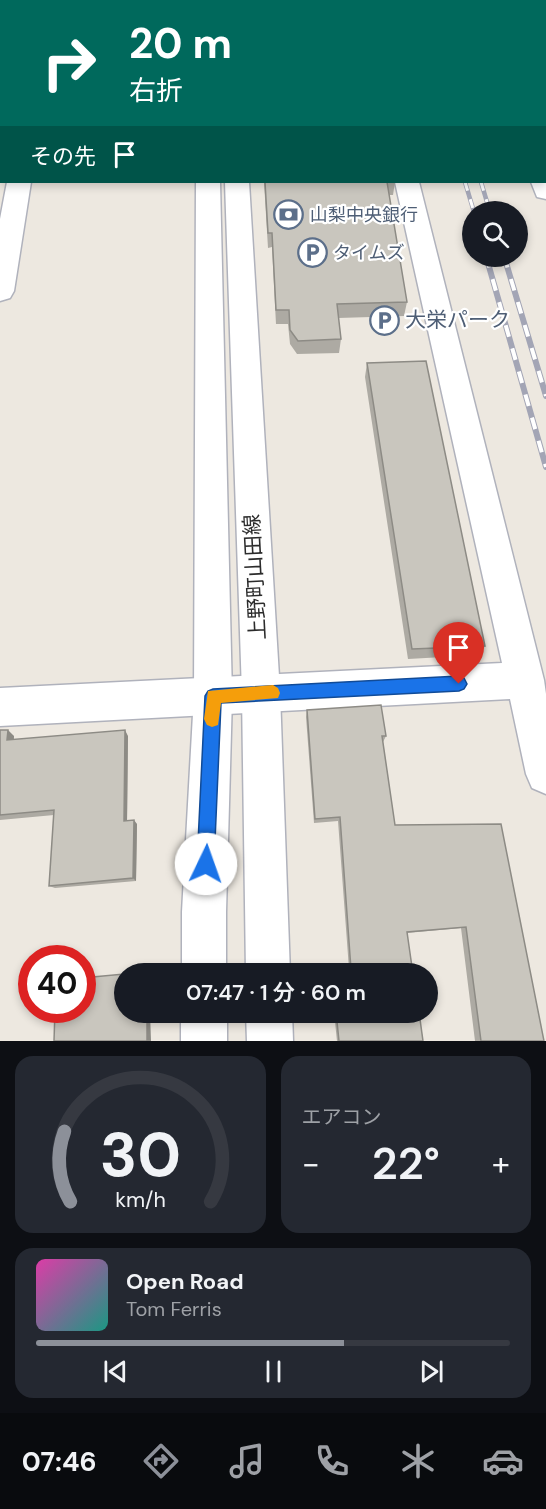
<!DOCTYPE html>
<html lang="ja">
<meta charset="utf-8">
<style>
body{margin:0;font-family:"DM Sans","Noto Sans JP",sans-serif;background:#242831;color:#f1f3f6;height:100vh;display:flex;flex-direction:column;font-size:22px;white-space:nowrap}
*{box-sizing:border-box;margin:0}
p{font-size:20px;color:#9ea1a6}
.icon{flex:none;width:33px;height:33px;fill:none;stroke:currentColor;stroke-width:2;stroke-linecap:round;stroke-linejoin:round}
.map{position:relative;height:1041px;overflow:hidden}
.drawer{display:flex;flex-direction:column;gap:15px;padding:15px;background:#0d0f14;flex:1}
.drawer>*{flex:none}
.hud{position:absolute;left:0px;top:0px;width:546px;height:183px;box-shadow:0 3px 9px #0003;background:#00695c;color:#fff;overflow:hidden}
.buttons{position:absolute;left:462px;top:201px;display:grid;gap:12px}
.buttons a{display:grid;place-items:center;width:66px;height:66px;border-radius:50%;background:#171b24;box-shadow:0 3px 9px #0003;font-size:30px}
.speed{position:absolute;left:18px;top:945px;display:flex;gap:12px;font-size:30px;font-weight:700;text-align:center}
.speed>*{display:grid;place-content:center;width:78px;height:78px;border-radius:50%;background:#171b24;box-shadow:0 3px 9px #0003;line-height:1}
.speed .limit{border:9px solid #d22;background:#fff;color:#111}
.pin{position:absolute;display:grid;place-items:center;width:51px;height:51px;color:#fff;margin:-62px -26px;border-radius:50% 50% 50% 0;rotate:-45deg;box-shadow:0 0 6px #0007}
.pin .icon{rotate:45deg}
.me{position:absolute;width:66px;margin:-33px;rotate:3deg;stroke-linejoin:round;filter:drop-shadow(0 0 4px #0008)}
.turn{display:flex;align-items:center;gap:21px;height:126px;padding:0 30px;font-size:27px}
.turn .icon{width:78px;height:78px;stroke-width:2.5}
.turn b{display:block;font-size:42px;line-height:51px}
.then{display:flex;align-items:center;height:57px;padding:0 30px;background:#0003;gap:12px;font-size:22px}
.big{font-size:45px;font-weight:600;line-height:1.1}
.drawer .card{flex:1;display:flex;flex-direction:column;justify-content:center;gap:9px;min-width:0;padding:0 21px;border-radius:18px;background:#242831}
.drawer .dial{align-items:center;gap:0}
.dial svg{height:156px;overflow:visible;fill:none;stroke:#363941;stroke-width:7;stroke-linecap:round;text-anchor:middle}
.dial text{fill:#f1f3f6;stroke:none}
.song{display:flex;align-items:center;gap:18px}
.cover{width:72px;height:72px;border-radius:9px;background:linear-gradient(135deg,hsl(320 70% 55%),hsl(170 70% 35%))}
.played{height:6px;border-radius:3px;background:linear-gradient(90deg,#8c9099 65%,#363941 65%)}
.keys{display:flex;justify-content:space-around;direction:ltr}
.heat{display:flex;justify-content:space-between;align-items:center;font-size:33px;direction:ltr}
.drawer .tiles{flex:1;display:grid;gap:15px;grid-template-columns:1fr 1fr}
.card:last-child{grid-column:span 2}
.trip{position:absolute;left:114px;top:963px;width:324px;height:60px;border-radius:30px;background:#171b24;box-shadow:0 3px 9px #0003;font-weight:600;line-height:60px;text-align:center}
.tabs{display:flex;height:96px;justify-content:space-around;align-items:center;background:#090b0e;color:#9ea1a6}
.tabs .icon{width:42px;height:42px}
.tabs .selected{color:#8c9099}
.tabs b{font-size:27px;color:#f1f3f6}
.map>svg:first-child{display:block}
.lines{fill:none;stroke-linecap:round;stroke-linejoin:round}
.minor-casing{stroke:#b0b2bc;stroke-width:3}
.tertiary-casing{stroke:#b0b2bc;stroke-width:3}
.minor{fill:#fff;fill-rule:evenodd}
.tertiary{fill:#fff;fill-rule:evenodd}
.rail-far1-casing{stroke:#a3a5b5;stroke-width:4.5}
.rail-casing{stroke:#a3a5b5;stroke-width:6}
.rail-far1{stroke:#fff;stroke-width:3;stroke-dasharray:9;stroke-linecap:butt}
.rail{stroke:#fff;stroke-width:4;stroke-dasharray:12;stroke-linecap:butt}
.wall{fill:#adaaa3}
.shaded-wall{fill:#8d8b85}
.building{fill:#c9c6be;stroke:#8d8b85;stroke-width:1.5}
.route{fill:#1a73e8;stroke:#114b97;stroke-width:1.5}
.slow{fill:#f59e0b}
.labels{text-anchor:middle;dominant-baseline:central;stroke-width:4.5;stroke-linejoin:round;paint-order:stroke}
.far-service-label{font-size:18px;fill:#4e5e75;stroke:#fff;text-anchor:start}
.service-label{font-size:21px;fill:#4e5e75;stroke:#fff;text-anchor:start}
.street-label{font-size:21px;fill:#2c2c2c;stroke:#fff}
</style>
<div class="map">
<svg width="546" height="1041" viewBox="0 0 546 1041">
<rect width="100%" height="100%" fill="#ede8e0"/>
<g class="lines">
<defs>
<path id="minor" d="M 46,0 L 66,0 L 45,2 Z
M 544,175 L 546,175 L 546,199 L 537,197 L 531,182 L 544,182 Z
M 7,182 L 31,182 L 14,291 L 10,298 L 0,301 L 0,219 Z
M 395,182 L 419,182 L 544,680 L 546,694 L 546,794 L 532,788 L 526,774 L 510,699 L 0,726 L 0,688 L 502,663 Z"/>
<path id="tertiary" d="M 195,0 L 215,0 L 215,2 L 195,2 Z
M 218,0 L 238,0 L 238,2 L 218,2 Z
M 544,124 L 546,124 L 546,138 L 544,138 Z
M 0,135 L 2,135 L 2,149 L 0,149 Z
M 196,182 L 220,182 L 232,696 L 226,912 L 226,974 L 182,974 L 182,912 L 194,696 Z
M 225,182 L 249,182 L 280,693 L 290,974 L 246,974 L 242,693 Z
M 181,1012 L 227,1012 L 227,1041 L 181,1041 Z
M 246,1012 L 292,1012 L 293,1041 L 247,1041 Z"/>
</defs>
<!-- minor casing -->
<use href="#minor" class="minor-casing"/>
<!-- tertiary casing -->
<use href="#tertiary" class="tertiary-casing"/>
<!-- minor -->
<use href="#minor" class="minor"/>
<!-- tertiary -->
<use href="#tertiary" class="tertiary"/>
<defs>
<path id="rail-far1" d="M 465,182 L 474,212
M 481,182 L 490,212"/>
<path id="rail" d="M 486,256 L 546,467
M 504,256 L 546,396"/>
</defs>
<!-- rail-far1 casing -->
<use href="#rail-far1" class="rail-far1-casing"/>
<!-- rail casing -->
<use href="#rail" class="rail-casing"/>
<!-- rail-far1 -->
<use href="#rail-far1" class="rail-far1"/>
<!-- rail -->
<use href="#rail" class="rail"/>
</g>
<!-- wall -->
<path class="wall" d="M 453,0 L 546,0 L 546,100 L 544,100 L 544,2 L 453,2 Z
M 264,182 L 395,182 L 393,195 L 389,195 L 407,302 L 404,316 L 338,318 L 341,339 L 339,353 L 297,354 L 290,344 L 288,324 L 276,324 L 272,247 L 268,248 Z
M 367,363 L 485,646 L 479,655 L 408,659 L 365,377 Z
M 307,710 L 386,736 L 383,742 L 395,825 L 544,1041 L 475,1041 L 461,928 L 407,933 L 413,974 L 330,974 L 330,972 L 349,969 L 338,821 L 314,823 L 306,717 Z
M 0,730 L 14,736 L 14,740 L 128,736 L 127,821 L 137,824 L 136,881 L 55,888 L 49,886 L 54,815 L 0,820 Z
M 334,1012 L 419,1012 L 423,1041 L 337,1041 Z"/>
<!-- shaded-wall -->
<path class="shaded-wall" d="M 2,114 L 2,129 L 0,129 L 0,115 Z
M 8,730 L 14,736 L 13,746 L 7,740 Z
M 125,730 L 128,736 L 127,825 L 124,821 Z
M 134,820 L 137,824 L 136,881 L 133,878 Z
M 147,1012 L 150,1012 L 151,1041 L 147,1041 Z"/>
<!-- building -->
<path class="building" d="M 60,0 L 171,0 L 171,2 L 59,2 Z
M 499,0 L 546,0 L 546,81 L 544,81 L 544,2 L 500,2 Z
M 0,23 L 2,23 L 2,114 L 0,115 Z
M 265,182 L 387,182 L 407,302 L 337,304 L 341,339 L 298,341 L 290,330 L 289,310 L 276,310 L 272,233 L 268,233 Z
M 426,361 L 485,646 L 412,649 L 367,363 Z
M 381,705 L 386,736 L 382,736 L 395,825 L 501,824 L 544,1041 L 481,1041 L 466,927 L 407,932 L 413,974 L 332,974 L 332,971 L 351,969 L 340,817 L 315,819 L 307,710 Z
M 0,730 L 8,730 L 7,740 L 125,730 L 124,821 L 134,820 L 133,878 L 49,886 L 54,810 L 0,815 Z
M 147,972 L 147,974 L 128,974 Z
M 124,974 L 124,1012 L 147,1012 L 147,1041 L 54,1041 L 55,1010 L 82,1010 L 82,978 Z
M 336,1012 L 419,1012 L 423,1041 L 339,1041 Z"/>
<!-- route -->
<path class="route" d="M 459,676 L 464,678 L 467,684 L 464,689 L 459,691 L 221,703 L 214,864 L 212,870 L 206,873 L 200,870 L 197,864 L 205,696 L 208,691 L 213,689 Z"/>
<!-- slow -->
<path class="slow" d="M 273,685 L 278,688 L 280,693 L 278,698 L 221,703 L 218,725 L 212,727 L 207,725 L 204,719 L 208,691 Z"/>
<!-- icons -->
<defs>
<symbol id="bank-ring" viewBox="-11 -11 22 22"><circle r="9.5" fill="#fff" stroke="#5c6f8a" stroke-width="1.5"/><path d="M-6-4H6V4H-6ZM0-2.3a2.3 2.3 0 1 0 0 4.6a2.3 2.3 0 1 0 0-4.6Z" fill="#5c6f8a"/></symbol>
<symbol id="parking-ring" viewBox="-11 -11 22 22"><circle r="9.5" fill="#fff" stroke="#5c6f8a" stroke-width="1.5"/><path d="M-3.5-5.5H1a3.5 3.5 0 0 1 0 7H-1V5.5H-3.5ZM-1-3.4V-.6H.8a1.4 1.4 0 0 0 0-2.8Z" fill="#5c6f8a"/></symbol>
</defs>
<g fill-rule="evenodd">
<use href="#bank-ring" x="272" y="198" width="33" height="33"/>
<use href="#parking-ring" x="296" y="236" width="33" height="33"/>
<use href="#parking-ring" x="368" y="304" width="33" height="33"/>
</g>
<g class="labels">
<!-- far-service labels -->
<g class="far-service-label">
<text x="310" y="215">山梨中央銀行</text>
<text x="333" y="253">タイムズ</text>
</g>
<!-- service labels -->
<g class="service-label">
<text x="405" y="320">大栄パーク</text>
</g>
<!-- street labels -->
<g class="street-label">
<text transform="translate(255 577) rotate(-93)">上野町山田線</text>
</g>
</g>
</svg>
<div class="buttons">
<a><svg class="icon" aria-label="search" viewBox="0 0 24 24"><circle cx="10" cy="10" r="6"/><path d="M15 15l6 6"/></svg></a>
</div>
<div class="speed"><div class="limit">40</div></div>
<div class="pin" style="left:459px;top:684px;background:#d93025"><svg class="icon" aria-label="arrive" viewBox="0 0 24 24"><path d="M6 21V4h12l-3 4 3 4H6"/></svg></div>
<svg class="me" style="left:206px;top:864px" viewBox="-20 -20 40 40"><circle r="19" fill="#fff"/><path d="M0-13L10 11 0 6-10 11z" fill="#1a73e8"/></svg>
<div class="trip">07:47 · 1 分 · 60 m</div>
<div class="hud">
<div class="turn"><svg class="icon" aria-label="right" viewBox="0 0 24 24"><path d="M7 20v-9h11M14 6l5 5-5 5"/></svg><div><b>20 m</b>右折</div></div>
<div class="then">その先<svg class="icon" aria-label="arrive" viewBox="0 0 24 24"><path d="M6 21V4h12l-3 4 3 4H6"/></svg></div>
</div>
</div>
<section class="drawer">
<div class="tiles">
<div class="card dial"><svg viewBox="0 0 100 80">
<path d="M14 69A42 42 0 1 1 86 69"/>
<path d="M14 69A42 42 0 0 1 11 33" stroke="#8c9099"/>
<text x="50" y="56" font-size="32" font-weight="700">30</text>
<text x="50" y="72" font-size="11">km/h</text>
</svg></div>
<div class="card"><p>エアコン</p>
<div class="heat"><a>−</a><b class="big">22°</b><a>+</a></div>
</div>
<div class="card">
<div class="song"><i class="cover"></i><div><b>Open Road</b><p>Tom Ferris</p></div></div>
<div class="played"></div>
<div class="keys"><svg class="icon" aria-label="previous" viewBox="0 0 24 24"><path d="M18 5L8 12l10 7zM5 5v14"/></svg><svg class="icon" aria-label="pause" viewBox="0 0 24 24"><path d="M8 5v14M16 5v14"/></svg><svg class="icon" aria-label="next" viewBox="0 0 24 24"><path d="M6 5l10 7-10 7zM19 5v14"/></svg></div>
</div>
</div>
</section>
<nav class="tabs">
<b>07:46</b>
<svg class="icon selected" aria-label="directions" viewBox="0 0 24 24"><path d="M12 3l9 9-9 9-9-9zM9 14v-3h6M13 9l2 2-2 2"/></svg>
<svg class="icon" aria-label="music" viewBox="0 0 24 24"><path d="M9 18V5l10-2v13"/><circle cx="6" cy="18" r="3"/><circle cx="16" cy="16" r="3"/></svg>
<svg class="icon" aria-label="phone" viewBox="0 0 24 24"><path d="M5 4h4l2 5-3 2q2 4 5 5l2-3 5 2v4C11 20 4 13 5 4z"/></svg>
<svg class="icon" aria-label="climate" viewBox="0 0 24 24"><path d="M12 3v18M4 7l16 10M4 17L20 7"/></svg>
<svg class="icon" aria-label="car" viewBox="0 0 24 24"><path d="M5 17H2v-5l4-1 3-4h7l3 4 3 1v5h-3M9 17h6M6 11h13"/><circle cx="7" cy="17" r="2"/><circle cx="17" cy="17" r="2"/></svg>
</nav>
